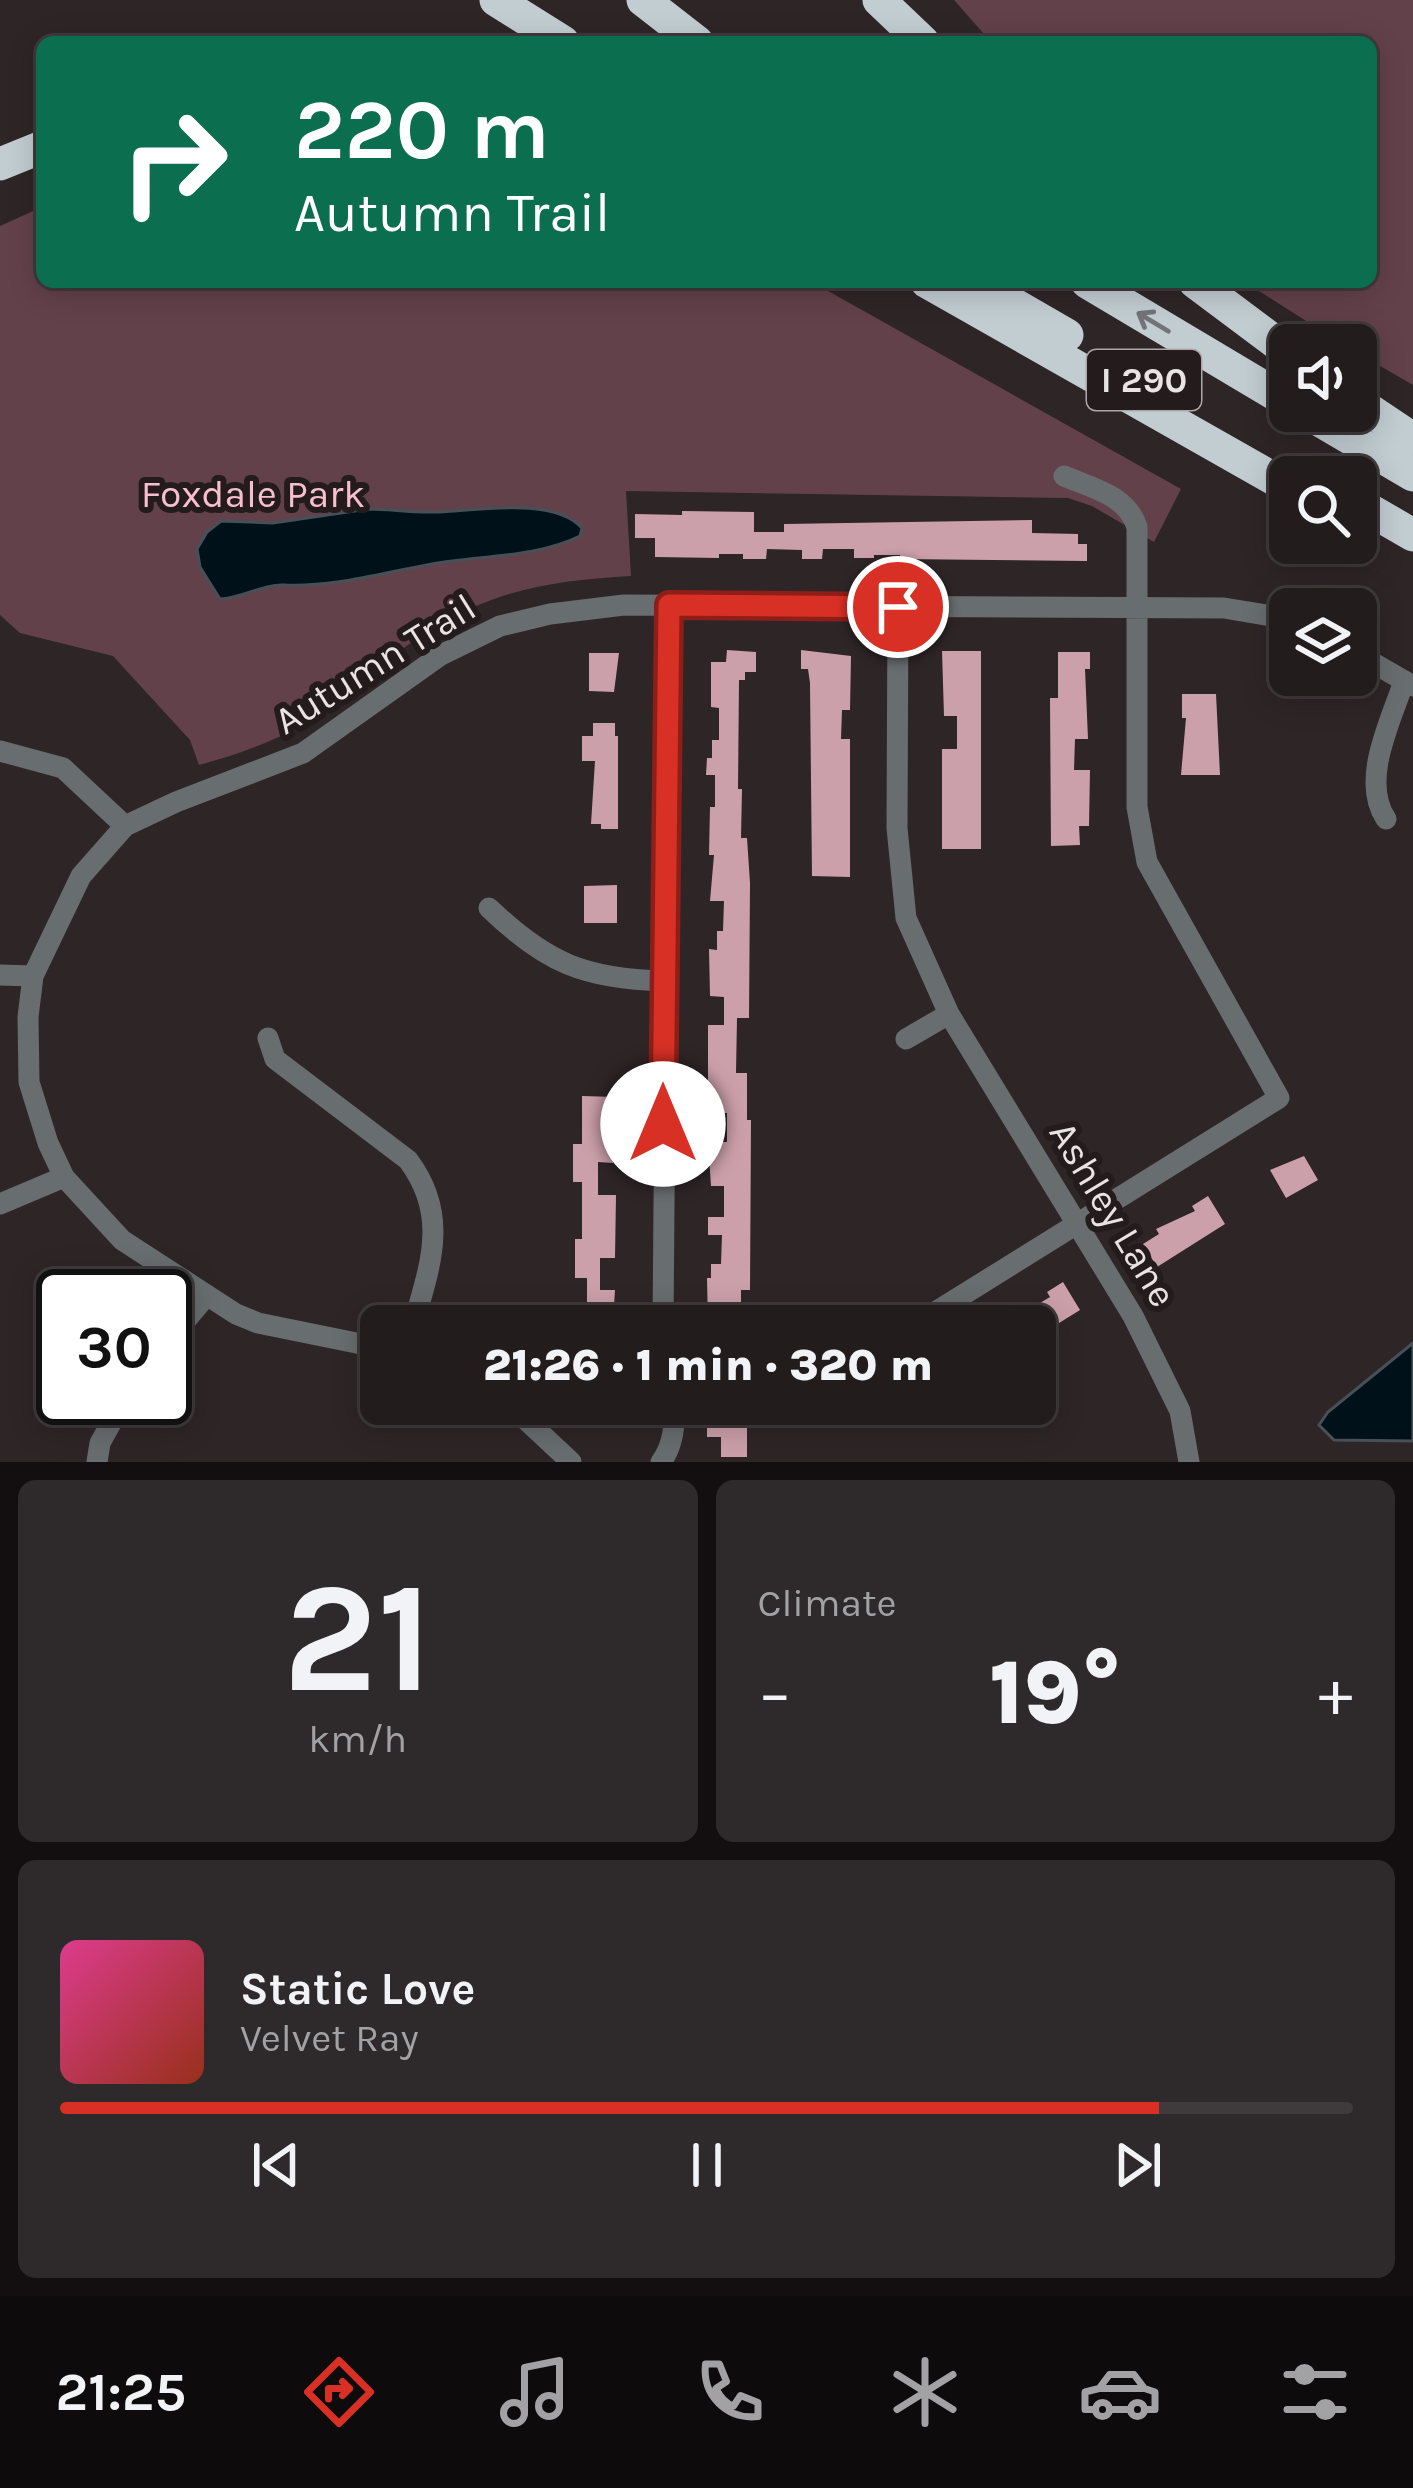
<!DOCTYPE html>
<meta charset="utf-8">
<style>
body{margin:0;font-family:Karla,sans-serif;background:#2e292a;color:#f1f3f6;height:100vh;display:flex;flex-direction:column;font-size:45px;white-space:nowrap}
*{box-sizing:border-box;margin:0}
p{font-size:39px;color:#a2a1a4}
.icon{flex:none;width:66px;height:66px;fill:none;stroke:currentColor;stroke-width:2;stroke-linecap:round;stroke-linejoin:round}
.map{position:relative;height:1462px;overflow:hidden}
.details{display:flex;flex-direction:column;gap:18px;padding:18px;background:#130f10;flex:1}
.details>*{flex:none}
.top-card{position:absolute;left:36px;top:36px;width:1341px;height:252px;border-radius:18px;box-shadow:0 6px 30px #0003,0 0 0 3px #3f3a3b;background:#0b6e4f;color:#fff;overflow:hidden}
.tools{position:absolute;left:1269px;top:324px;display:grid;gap:24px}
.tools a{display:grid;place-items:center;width:108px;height:108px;border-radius:18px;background:#221c1d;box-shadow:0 6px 30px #0003,0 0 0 3px #3f3a3b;font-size:60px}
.speed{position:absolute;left:36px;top:1269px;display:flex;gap:24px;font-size:60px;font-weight:700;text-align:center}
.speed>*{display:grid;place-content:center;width:156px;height:156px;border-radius:50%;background:#221c1d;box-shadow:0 6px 30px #0003,0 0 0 3px #3f3a3b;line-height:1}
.speed .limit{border:6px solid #111;border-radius:18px;background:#fff;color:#111}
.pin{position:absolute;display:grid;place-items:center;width:102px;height:102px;color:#fff;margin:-51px;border:6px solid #fff;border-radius:50%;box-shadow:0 3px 12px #0007}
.me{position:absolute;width:132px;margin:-66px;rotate:0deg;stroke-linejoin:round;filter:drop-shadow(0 0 9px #0008)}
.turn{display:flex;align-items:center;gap:42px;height:252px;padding:0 60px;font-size:54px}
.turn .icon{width:156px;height:156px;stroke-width:2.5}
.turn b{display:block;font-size:84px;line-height:102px}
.big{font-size:90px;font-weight:800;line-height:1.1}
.details .widget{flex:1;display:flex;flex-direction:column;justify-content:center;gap:18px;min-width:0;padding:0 42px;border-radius:18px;background:#2e292a}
.details .dial{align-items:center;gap:0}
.dial b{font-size:156px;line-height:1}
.song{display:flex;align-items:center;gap:36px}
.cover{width:144px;height:144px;border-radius:18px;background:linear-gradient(135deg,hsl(330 70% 55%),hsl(10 70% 35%))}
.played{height:12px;border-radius:6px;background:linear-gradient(90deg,#d93025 85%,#3f3a3b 85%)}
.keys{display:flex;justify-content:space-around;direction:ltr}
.heat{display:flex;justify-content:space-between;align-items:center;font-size:66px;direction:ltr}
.details .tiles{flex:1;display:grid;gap:18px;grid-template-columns:1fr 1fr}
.widget:last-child{grid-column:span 2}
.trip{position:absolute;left:360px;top:1305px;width:696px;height:120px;border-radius:18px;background:#221c1d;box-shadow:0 6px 30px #0003,0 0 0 3px #3f3a3b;font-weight:800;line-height:120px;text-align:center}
.menu{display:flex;height:192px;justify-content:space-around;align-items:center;background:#0e0b0c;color:#a2a1a4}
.menu .icon{width:84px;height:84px}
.menu .selected{color:#d93025}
.menu b{font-size:54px;color:#f1f3f6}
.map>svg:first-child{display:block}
.green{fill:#63414b}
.water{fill:#001119;stroke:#465056;stroke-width:3}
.building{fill:#cca0ab}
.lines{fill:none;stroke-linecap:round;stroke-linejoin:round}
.minor{stroke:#686d6f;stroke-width:21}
.highway{stroke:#c2cdd2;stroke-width:33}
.oneway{stroke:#737478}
.route-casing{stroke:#8d1f18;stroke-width:30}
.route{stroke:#d93025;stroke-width:21}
.labels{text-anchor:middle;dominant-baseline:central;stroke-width:12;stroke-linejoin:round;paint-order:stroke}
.shield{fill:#241b1d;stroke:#aea7a8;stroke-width:3}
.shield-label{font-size:36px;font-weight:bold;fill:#e9e3e4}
.park-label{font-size:39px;fill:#f7bfcd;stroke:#241b1d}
.street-label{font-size:39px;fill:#e9e3e4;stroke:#241b1d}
</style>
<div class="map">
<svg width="1413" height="1462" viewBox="0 0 1413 1462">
<rect width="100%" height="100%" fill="#2e2527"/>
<!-- green -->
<path class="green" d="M 954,0 L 1413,0 L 1413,385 L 1356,352 L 1356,345 L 1344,345 L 1245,282 L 1371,282 L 1371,42 L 991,42 Z
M 42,207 L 42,282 L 812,282 L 1181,489 L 1154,542 L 1092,506 L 1068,498 L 626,491 L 631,576 C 584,579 538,583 494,599 C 454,613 416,638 382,664 C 363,678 346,697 325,711 C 286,737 244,753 199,765 L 190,740 L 113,656 L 20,633 L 0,615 L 0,226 Z"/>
<!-- water -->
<path class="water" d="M 368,509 C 390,509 412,513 435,512 C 475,511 553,496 582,528 L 580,536 C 535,558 481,555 432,564 C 381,573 336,587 284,585 C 263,584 242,598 220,599 L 200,567 L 197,549 L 207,532 L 221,521 L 273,523 Z
M 1413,1343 L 1413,1441 L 1334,1440 L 1319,1425 L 1328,1412 Z"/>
<!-- building -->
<path class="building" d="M 682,511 L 754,512 L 754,532 L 784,532 L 784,524 L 1032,520 L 1032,533 L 1078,534 L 1078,544 L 1087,544 L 1087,561 L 900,559 L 900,555 L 874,555 L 874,558 L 854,558 L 854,549 L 823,549 L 822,559 L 802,559 L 802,550 L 767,549 L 766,559 L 743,559 L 743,554 L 719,554 L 719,558 L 655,557 L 655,538 L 635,538 L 635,514 L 682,515 Z
M 727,650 L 756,652 L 756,672 L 745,672 L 745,680 L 739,680 L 738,789 L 742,789 L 741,838 L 747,838 L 750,883 L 749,1018 L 737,1018 L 736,1073 L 747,1073 L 747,1120 L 751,1120 L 750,1290 L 741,1290 L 741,1326 L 708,1326 L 707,1278 L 711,1278 L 711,1264 L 721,1264 L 722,1235 L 708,1235 L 708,1217 L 724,1217 L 724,1186 L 711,1186 L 708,1142 L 727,1142 L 727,1113 L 708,1113 L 708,1025 L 724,1025 L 724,997 L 710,996 L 709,949 L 717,950 L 717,931 L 723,931 L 724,901 L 710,901 L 714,855 L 709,855 L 710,807 L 715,807 L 715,775 L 706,775 L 707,758 L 712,758 L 712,740 L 719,740 L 719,708 L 711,707 L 711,662 L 726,662 Z
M 801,650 L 851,656 L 850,710 L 842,710 L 841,739 L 850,739 L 850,877 L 812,876 L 810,683 L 808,669 L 801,669 Z
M 942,651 L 981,651 L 981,849 L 942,849 L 942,749 L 957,749 L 957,716 L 944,716 Z
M 1058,652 L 1090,652 L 1090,669 L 1085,669 L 1088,739 L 1075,739 L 1074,770 L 1090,770 L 1089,826 L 1079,826 L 1080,845 L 1051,846 L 1050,698 L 1058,698 Z
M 589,653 L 619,653 L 614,692 L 589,691 Z
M 1182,694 L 1216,694 L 1220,775 L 1181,775 L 1186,718 L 1182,718 Z
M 593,723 L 615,723 L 615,736 L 618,736 L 618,829 L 601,829 L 601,824 L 591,824 L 595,761 L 582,761 L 582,736 L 593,736 Z
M 617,885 L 617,923 L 584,923 L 584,886 Z
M 582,1096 L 616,1097 L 616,1119 L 612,1119 L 613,1163 L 598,1162 L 598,1195 L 616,1195 L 615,1258 L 600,1258 L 600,1290 L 615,1290 L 613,1323 L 587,1323 L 587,1278 L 575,1278 L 575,1239 L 582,1239 L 582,1182 L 573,1182 L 573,1144 L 582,1144 Z
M 1304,1156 L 1318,1180 L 1286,1198 L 1270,1170 Z
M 1208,1196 L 1225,1224 L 1157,1267 L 1143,1244 L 1159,1234 L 1156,1229 L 1195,1211 L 1192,1206 Z
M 1063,1282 L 1080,1310 L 1035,1338 L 1035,1326 L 1018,1326 L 1011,1314 L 1027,1305 L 1030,1309 L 1050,1297 L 1047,1292 Z
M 721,1404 L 743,1404 L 743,1419 L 747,1419 L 747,1457 L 721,1457 L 721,1437 L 707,1437 L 707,1419 L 721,1419 Z"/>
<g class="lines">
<!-- minor -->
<path class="minor" d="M 898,607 L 897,828 L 906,918 L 949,1014 L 1133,1316 L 1180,1411 L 1189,1462
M 1356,653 L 1413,686
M 0,751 L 63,768 L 125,826
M 1386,819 C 1360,780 1391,721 1404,681
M 489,908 C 546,963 585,979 664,981
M 0,975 L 33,976
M 268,1038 L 275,1059 L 408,1160 C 450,1216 430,1265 413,1326
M 906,1039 L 949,1014
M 0,1204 L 64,1177
M 663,1326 L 669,605
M 904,1326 L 929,1316 L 1279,1098 L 1147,862 L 1137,807 L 1137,527 C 1127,495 1092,488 1064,476
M 165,1345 L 207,1295
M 381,1348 L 258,1323 L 236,1314 L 122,1240 L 64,1177 L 48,1143 L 29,1082 L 28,1017 L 33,976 L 81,876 L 125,826 L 176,802 L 303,753 L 441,655 L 500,626 L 550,614 L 624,605 L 1224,608 L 1290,619
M 503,1404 L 524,1418 L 571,1462
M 97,1462 L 100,1443 L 125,1398
M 661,1462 C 673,1446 676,1423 673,1404"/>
<!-- highway -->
<path class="highway" d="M 496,0 L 563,42
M 643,0 L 697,42
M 879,0 L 923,42
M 0,164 L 42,147
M 927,282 L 1290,488
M 975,282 L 1067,335
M 1087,282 L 1290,403
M 1195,282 L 1290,353
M 1356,401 L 1413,439
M 1304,411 L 1413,475
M 1356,502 L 1413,535"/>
</g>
<!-- one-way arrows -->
<defs><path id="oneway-shaft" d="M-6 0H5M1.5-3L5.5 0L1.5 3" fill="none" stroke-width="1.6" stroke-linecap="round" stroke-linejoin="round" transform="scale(3)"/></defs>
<use class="oneway" href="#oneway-shaft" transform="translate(1153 322) rotate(-149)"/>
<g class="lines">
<defs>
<path id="route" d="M 663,1124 L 669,605 L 898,607"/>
</defs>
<!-- route casing -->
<use href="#route" class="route-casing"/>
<!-- route -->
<use href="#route" class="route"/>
</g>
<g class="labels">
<!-- shield labels -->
<rect class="shield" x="1087" y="350" width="114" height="60" rx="9"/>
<g class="shield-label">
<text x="1144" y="380">I 290</text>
</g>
<!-- park labels -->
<g class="park-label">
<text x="253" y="494">Foxdale Park</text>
</g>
<!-- street labels -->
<g class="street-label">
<text transform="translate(375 664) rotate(-32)">Autumn Trail</text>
<text transform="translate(1113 1214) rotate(59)">Ashley Lane</text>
</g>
</g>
</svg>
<div class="tools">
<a><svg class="icon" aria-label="sound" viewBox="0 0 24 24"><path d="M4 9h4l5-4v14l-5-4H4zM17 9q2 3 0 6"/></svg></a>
<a><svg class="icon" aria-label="search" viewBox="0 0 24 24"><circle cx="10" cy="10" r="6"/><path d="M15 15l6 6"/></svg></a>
<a><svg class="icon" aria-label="layers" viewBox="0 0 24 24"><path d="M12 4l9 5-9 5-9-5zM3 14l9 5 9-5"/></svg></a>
</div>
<div class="speed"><div class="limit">30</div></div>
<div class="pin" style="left:898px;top:607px;background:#d93025"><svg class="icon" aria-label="arrive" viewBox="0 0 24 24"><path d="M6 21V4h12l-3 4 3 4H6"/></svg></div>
<svg class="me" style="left:663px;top:1124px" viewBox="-20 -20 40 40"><circle r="19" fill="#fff"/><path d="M0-13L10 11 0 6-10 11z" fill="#d93025"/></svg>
<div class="trip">21:26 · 1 min · 320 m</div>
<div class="top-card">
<div class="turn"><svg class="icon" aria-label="right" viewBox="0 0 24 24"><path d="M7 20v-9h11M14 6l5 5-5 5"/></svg><div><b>220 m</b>Autumn Trail</div></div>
</div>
</div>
<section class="details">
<div class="tiles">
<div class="widget dial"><b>21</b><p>km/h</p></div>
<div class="widget"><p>Climate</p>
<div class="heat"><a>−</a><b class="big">19°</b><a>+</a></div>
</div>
<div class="widget">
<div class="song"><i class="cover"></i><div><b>Static Love</b><p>Velvet Ray</p></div></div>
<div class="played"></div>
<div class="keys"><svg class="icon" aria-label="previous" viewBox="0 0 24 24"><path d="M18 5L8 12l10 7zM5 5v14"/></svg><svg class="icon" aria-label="pause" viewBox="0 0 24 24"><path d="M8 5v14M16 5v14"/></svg><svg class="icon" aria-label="next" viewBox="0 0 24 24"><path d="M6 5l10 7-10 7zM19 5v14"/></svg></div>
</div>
</div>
</section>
<nav class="menu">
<b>21:25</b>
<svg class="icon selected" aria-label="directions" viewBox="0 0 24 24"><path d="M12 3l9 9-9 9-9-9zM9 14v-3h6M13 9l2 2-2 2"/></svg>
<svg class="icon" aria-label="music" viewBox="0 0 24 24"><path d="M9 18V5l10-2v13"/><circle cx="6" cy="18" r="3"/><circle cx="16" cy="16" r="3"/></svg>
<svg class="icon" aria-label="phone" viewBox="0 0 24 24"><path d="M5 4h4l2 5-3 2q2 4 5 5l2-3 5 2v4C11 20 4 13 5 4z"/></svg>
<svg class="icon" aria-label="climate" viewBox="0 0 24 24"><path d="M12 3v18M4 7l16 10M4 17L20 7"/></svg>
<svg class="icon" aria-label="car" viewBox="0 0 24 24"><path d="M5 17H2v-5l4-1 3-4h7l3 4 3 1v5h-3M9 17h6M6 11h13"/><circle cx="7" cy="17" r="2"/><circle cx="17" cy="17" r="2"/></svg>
<svg class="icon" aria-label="filters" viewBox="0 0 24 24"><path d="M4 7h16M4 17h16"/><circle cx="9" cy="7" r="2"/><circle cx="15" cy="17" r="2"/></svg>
</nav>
